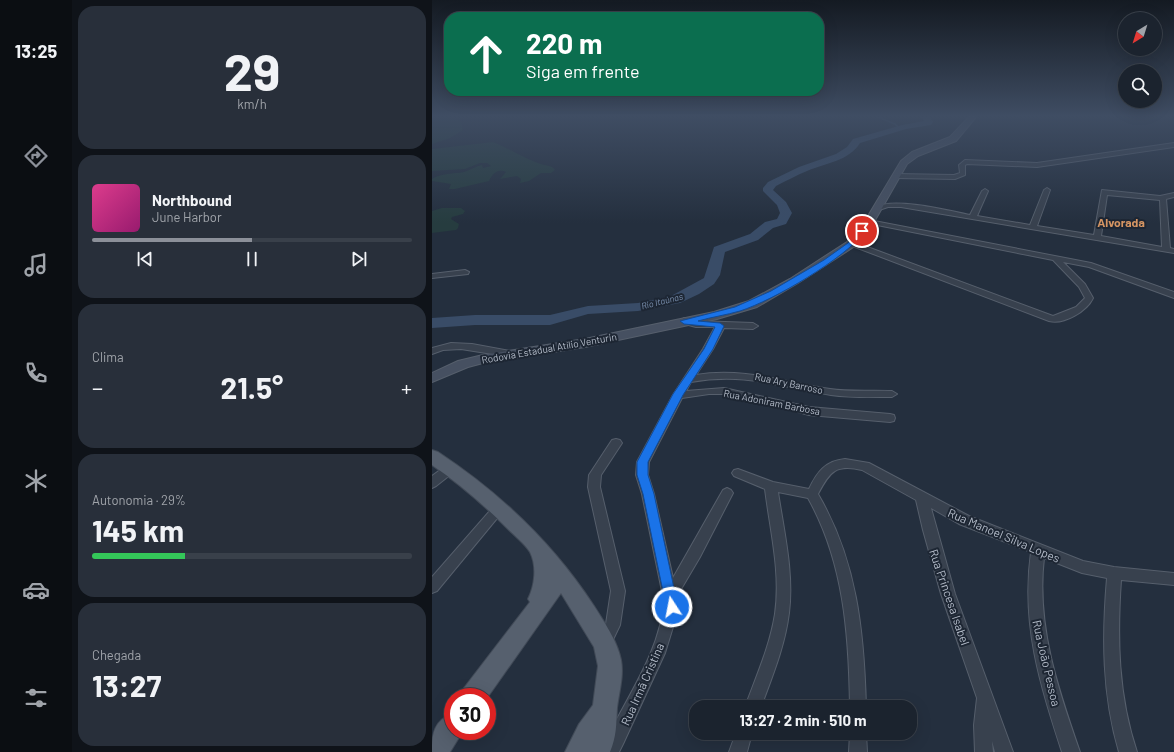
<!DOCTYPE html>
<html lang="pt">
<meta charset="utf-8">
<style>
body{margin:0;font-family:Barlow,sans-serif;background:#282f3a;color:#f1f3f6;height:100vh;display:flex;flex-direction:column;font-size:15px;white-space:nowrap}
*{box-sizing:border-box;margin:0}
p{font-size:13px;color:#a0a4aa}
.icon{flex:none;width:22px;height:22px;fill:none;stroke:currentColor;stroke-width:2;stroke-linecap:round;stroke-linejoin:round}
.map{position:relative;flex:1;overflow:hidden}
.details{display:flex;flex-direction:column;gap:6px;padding:6px;background:#0f1319;width:360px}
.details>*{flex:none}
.hud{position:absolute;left:12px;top:12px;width:380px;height:84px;border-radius:16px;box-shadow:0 4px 16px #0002,0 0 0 1px #39404a;background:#0b6e4f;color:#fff;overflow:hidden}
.needle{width:26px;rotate:218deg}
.controls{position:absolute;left:686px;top:12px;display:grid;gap:8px}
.controls a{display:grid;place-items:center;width:44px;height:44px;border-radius:50%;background:#1b232e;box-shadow:0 4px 16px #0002,0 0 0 1px #39404a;font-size:20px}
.speed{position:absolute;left:12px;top:688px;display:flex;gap:8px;font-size:20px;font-weight:700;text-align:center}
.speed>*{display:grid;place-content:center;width:52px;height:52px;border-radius:50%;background:#1b232e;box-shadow:0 4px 16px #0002,0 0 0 1px #39404a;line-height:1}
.speed .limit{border:6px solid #d22;background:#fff;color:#111}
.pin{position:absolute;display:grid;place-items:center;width:34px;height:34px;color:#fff;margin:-17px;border:2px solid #fff;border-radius:50%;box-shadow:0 1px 4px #0007}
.me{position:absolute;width:44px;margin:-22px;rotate:349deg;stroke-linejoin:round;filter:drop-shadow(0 0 3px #0008)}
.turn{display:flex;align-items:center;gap:14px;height:84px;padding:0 16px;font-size:18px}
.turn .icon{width:52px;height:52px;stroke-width:2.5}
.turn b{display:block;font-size:28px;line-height:34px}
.big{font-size:30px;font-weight:700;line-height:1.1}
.details .widget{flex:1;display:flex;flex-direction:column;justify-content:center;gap:6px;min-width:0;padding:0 14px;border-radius:16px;background:#282f3a}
.details .dial{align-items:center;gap:0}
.dial b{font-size:52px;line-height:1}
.song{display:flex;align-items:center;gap:12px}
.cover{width:48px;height:48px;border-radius:6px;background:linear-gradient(135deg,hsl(330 70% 55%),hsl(320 70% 35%))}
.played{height:4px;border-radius:2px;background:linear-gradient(90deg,#8c9099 50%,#39404a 50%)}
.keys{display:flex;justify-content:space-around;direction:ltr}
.heat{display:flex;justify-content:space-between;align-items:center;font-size:22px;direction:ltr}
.charge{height:6px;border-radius:3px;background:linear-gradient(90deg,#34c759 29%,#39404a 0)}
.trip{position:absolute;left:257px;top:700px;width:228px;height:40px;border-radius:16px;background:#1b232e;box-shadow:0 4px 16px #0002,0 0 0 1px #39404a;font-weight:700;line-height:40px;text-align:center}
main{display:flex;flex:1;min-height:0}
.menu{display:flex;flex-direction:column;width:72px;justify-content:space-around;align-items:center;background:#0b0e12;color:#a0a4aa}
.menu .icon{width:28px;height:28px}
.menu .active{color:#8c9099}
.menu b{font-size:18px;color:#f1f3f6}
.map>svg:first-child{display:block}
.green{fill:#263c3f}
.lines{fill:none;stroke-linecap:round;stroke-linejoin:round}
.stream{stroke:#394c67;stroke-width:1.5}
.river{fill:#394c67;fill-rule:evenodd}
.street-casing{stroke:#565f6c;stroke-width:2}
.secondary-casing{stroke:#565f6c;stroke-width:2}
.primary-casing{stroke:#414a57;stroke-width:2}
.street{fill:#38414e;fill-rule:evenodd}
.secondary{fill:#465061;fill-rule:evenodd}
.primary{fill:#56606e;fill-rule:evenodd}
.route{fill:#1a73e8;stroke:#114b97}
.labels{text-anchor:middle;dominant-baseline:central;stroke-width:4;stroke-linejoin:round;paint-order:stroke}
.far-water-label{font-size:9px;font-style:italic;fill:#7c92b1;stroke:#1d2633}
.street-label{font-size:10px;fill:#b4bcc9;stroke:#1d2633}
.far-district-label{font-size:12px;font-weight:bold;fill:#d59563;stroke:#1d2633}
.near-street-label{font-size:12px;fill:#b4bcc9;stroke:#1d2633}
</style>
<main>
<nav class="menu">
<b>13:25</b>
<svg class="icon active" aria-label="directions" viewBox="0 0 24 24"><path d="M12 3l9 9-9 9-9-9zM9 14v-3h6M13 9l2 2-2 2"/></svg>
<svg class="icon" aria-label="music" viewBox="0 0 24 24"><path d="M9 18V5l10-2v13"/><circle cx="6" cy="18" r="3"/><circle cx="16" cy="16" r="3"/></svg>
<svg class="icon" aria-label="phone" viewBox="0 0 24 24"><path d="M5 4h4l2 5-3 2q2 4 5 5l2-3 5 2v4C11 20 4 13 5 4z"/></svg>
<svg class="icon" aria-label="climate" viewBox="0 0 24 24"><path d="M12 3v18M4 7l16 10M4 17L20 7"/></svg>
<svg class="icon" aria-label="car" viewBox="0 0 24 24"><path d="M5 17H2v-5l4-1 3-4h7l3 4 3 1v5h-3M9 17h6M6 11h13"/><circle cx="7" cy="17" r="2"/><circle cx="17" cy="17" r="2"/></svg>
<svg class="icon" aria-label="filters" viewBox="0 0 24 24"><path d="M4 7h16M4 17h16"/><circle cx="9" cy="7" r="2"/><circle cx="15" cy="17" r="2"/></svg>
</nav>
<section class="details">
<div class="widget dial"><b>29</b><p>km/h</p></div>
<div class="widget">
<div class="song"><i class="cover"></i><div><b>Northbound</b><p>June Harbor</p></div></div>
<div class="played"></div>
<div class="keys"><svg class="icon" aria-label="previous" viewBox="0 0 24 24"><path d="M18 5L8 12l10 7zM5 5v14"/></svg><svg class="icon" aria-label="pause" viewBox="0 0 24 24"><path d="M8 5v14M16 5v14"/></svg><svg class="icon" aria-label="next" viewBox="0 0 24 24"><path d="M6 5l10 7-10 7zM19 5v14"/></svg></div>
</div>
<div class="widget"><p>Clima</p>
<div class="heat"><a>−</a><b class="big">21.5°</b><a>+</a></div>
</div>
<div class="widget"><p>Autonomia · 29%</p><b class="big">145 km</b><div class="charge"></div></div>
<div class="widget"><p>Chegada</p><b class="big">13:27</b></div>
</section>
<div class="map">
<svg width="742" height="752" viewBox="0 0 742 752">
<rect width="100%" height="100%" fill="#242f3e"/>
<!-- green -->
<path class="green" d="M 0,117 L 21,117 L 29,122 L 31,130 L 18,138 L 0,144 Z
M 61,142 C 77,148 92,159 109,164 C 115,166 120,165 123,170 L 119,173 L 109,173 L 97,181 L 88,183 L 89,179 L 85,176 L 68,179 L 74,172 C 66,168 60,174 57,181 L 23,189 L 17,189 L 19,184 L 0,181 L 0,179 C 9,173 21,174 32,172 C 38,170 44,166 50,165 L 51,168 L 59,166 L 55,163 L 48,163 L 33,169 L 0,171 L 0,149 Z
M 10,208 L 29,208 L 33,211 L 31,214 L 20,217 L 19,219 L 27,224 L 26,228 L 24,230 L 0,233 L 0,211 Z"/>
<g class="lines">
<!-- stream -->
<path class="stream" d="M 446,117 L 463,124 L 468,129"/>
<!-- river -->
<path class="river" d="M 489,117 L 498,117 L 501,122 L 499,125 L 474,129 L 428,143 C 417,161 394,163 375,171 C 365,175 354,181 344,186 L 341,190 L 354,202 L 360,213 L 354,224 L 341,228 L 326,240 L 293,252 L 288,275 L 282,284 L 267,294 L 248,303 L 206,311 L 156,314 L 118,325 L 43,325 L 0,328 L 0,318 L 43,315 L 118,315 L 156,306 L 206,303 L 239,296 L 272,278 L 282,247 L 318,234 L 333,222 L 345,219 L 348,213 L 345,205 L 331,191 L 331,188 L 336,182 L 367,167 L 404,154 L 415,147 L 421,139 L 470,125 L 492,121 Z"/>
<defs>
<path id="street" d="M 742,143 L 742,147 L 605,167 L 535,164 L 533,165 L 533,175 L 523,179 L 464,178 L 461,176 L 464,174 L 522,175 L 528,173 L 527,165 L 533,160 L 605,163 Z
M 615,188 L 618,190 L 605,226 L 662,235 L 670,190 L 728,196 L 742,193 L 742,197 L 734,199 L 738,248 L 742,249 L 742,253 L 469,207 L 456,207 L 447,210 L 444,208 C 458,196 519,211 538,215 L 550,191 L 553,189 L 556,191 L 545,216 L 598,225 L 612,190 ZM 675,195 L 728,200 L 730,247 L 669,236 Z
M 437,220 L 659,263 L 742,292 L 742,298 L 657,267 L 631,262 L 653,284 L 661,298 C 655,311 632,325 617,321 L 415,244 L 416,242 L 422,242 L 621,316 L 644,307 L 653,298 L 647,287 L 621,260 L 435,223 L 433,222 Z
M 33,270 L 37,272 L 36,274 L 0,278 L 0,274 Z
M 252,318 L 264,321 L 321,323 L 326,326 L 321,329 L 292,328 L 281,349 L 264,375 C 310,367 353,382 398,389 C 419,392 439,390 460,391 L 465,394 L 460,397 C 440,397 419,398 399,395 C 347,387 313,372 259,382 L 254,391 L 292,388 L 377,407 L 458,414 L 462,415 L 463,418 L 462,421 L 458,422 L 377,415 L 323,400 L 292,394 L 277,394 L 250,398 L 217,462 L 216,475 L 222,494 L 241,578 L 291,490 L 295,488 L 299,490 L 301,493 L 268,557 L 245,596 L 245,614 L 233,653 L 191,744 L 187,752 L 169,752 C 190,702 228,656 232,601 L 210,494 L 204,475 L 205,462 L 241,395 L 271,349 L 283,327 L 264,327 L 249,323 L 248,321 Z
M 19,343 L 40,344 L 83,352 L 85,354 L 80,357 L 29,349 L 11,350 L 0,354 L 0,348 Z
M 184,439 L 188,440 L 190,443 L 169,475 L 168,487 L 193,591 L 188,625 L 177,648 L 172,650 L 167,648 L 164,643 L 174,624 L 179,591 L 156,487 L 157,475 L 180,440 Z
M 413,459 L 437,463 L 537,516 L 651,561 L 682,567 L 742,573 L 742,585 L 689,580 C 685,639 686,695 705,752 L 687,752 C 670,694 670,637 675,578 L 650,573 L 612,558 C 604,625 626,689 648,752 L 630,752 C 608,684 589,625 599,552 L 527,524 L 499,508 L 523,594 L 581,752 L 563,752 L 560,741 L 561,752 L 543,752 L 542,725 L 545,698 L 509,594 L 491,530 L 484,500 L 430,470 C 404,464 398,471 386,494 C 425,561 432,631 434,707 L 418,707 C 417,635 412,562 376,498 L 346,492 C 352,532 362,573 357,613 C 353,646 340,677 329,707 L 313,707 C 324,677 338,646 343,614 C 349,572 338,530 333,489 L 302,476 L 300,473 L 302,470 L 306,469 L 341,482 L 377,489 C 385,472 393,461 413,459 Z
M 19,464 L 23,465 L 25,468 L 23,471 L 4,486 L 0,488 L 0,476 L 15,465 Z
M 67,503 L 71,505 L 73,508 L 71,511 L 5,591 L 0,593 L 0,577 L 63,505 Z
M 304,733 L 320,733 L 315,752 L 297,752 Z
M 418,733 L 434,733 L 435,752 L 417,752 Z"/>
<path id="secondary" d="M 537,117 L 544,117 L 524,141 L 486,156 L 475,164 L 442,222 L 423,246 L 366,283 L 325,307 L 285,319 L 153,347 L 51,363 L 36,367 L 0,382 L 0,373 L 26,361 L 51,355 L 153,339 L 282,312 L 317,301 L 358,279 L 415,242 L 433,221 L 469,161 L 480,152 L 518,137 Z"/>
<path id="primary" d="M 0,450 L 6,452 C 68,493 121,543 162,606 C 172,622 185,640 189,660 C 192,676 187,692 185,708 C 184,725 185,735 178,752 L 133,752 L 147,724 L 161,705 L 166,666 L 162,647 L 129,593 L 55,698 L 29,697 L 32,688 L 98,602 L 96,599 C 103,585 105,566 98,552 C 93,544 83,536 77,530 C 53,506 28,484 0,465 Z
M 21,713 L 21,731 L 31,731 L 18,752 L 0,752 C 0,733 2,721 21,713 Z"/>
</defs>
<!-- street casing -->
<use href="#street" class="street-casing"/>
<!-- secondary casing -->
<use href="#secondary" class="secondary-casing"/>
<!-- primary casing -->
<use href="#primary" class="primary-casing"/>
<!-- street -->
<use href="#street" class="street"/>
<!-- secondary -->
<use href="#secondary" class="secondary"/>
<!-- primary -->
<use href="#primary" class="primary"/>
</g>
<!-- sky -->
<linearGradient id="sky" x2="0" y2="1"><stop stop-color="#141a22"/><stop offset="0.52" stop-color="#3f4d63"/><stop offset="1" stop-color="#3f4d63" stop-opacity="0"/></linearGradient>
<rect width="742" height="223" fill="url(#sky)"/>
<!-- route -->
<path class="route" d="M 430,229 L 434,231 C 412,259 342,300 308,311 C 294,315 280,317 266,321 L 288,323 L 292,326 L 281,349 L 251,395 L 216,462 L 216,475 L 222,494 L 246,607 L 244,611 L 240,613 L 235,611 L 211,494 L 205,475 L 205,462 L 241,394 L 272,349 L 283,327 L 252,324 L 248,321 L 303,307 L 339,291 L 392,260 L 416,243 Z"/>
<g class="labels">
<!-- far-water labels -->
<g class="far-water-label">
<text transform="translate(230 301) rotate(-14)">Rio Itaúnas</text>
</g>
<!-- street labels -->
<g class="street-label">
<text transform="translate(117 348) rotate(-10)">Rodovia Estadual Atílio Venturin</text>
<text transform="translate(357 383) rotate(12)">Rua Ary Barroso</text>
<text transform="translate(340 402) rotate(11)">Rua Adoniram Barbosa</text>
</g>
<!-- far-district labels -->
<g class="far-district-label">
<text x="689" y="222">Alvorada</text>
</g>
<!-- near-street labels -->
<g class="near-street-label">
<text transform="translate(572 535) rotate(23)">Rua Manoel Silva Lopes</text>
<text transform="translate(518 597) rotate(71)">Rua Princesa Isabel</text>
<text transform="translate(615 663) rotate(77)">Rua João Pessoa</text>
<text transform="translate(210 684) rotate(-66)">Rua Irmã Cristina</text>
</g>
</g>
</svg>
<div class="controls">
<a><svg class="needle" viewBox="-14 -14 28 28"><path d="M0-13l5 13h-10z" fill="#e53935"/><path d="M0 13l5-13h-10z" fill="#a0a4aa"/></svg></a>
<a><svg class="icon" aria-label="search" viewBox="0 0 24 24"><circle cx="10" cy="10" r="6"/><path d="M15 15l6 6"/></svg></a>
</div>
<div class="speed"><div class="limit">30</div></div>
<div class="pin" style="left:430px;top:231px;background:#d93025"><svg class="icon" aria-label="arrive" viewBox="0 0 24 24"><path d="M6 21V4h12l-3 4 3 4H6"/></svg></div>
<svg class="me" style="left:240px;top:607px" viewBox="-20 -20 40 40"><circle r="17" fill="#1a73e8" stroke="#fff" stroke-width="3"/><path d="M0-11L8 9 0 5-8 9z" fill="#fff"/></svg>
<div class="trip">13:27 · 2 min · 510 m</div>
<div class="hud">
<div class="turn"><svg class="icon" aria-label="ahead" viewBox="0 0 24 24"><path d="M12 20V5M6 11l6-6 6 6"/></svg><div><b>220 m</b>Siga em frente</div></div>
</div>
</div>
</main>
